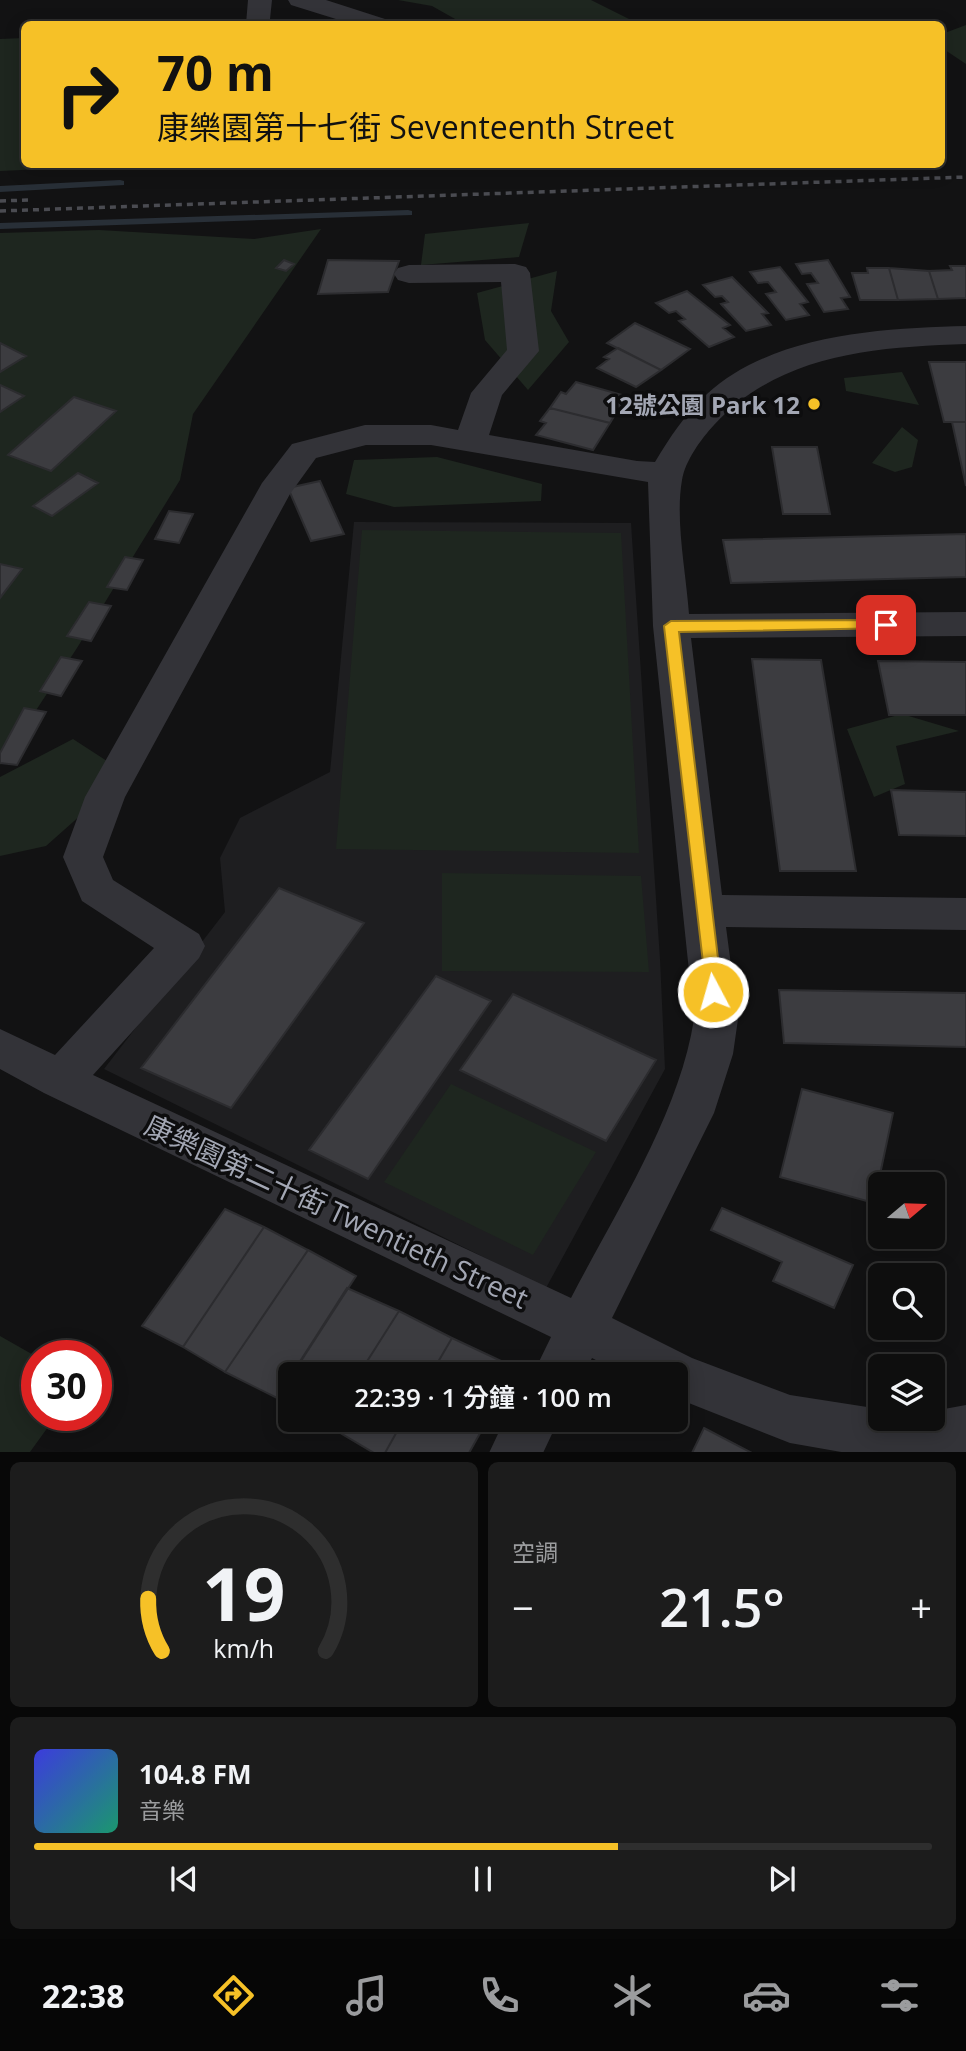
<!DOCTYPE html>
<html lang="zh-TW">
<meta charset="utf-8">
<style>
body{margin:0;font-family:"Open Sans","Noto Sans TC",sans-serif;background:#1c1c1c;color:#f1f3f6;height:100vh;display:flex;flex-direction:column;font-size:26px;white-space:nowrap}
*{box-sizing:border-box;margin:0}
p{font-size:23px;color:#9b9c9e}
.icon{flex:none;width:38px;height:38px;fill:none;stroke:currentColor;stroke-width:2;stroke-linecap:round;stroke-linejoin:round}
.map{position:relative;height:1452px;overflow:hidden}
.sheet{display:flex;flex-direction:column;gap:10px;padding:10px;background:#080808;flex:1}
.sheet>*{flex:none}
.guide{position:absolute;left:21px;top:21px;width:924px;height:147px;border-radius:10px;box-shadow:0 4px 18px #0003,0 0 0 2px #2e2e2e;background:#f6c127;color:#111;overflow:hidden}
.needle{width:46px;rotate:71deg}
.controls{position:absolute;left:868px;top:1172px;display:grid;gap:14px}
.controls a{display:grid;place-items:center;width:77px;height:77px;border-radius:10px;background:#0e0e0e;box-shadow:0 4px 18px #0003,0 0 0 2px #2e2e2e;font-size:35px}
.speed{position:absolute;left:21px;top:1340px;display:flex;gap:14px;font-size:35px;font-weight:700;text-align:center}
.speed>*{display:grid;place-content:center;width:91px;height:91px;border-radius:50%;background:#0e0e0e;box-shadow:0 4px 18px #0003,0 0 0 2px #2e2e2e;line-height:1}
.speed .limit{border:10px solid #d22;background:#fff;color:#111}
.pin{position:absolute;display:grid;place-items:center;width:60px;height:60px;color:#fff;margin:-30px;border-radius:14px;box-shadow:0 4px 10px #0006}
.me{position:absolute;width:77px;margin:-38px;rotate:354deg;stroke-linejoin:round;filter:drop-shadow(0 0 5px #0008)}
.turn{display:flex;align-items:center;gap:24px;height:147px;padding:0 21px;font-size:32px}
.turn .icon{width:91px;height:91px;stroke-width:2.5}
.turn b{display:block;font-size:49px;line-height:60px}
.big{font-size:52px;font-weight:600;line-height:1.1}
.sheet .widget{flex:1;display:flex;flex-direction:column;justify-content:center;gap:10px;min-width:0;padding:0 24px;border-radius:10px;background:#1c1c1c}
.sheet .dial{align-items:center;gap:0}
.dial svg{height:182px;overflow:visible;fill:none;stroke:#2e2e2e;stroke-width:7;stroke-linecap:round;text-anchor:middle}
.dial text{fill:#f1f3f6;stroke:none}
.song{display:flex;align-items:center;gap:21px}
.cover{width:84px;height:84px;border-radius:10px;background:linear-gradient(135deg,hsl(240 70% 55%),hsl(160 70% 35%))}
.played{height:7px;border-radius:4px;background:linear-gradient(90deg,#f6c127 65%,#2e2e2e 65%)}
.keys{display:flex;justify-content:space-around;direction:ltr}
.heat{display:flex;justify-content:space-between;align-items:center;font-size:38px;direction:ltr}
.sheet .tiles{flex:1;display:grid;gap:10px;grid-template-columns:1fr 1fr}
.widget:last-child{grid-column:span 2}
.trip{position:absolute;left:278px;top:1362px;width:410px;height:70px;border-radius:10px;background:#0e0e0e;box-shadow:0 4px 18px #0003,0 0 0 2px #2e2e2e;font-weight:600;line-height:70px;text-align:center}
.menu{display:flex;height:112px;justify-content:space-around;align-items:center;background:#060606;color:#9b9c9e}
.menu .icon{width:49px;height:49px}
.menu .active{color:#f6c127}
.menu b{font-size:32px;color:#f1f3f6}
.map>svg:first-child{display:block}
.built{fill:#1e1e20}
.green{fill:#1e261f}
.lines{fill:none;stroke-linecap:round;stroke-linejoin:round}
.stream{fill:#282f37;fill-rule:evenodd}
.building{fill:#3c3c40;stroke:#2c2c2f;stroke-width:2}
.minor{fill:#333338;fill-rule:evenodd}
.rail{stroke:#4a4b51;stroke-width:3.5;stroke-dasharray:6 5;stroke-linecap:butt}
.route{fill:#f6c127;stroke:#a07d19;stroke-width:2}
.poi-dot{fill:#f6c127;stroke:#0d0d0e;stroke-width:2.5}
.labels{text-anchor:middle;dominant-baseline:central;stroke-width:7;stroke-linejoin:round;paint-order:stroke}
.poi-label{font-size:24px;font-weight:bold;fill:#a3a7b4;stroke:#0d0d0e;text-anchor:end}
.near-street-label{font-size:28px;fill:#a3a7b4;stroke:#0d0d0e}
</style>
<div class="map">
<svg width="966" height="1453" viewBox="0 0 966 1453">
<rect width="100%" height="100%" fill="#121213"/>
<!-- built -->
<path class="built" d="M 354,522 L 631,523 L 660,959 L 665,1069 L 546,1288 L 104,1069 L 225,912 L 220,858 L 240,818 L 330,772 Z"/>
<!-- green -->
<path class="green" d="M 398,0 L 591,0 L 639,24 L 541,20 L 528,24 L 464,24 L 432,6 Z
M 966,25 L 966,64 L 942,48 L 942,34 Z
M 24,38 L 24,164 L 132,165 L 0,171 L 0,39 Z
M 529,223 L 519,257 L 421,265 L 425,234 Z
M 321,229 L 193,414 L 180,480 L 77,648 L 0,765 L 0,233 L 99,230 L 254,239 Z
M 557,271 L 551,311 L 569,342 L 528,390 L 485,340 L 477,293 Z
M 902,372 L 919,405 L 846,391 L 844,378 Z
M 902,427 L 918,440 L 912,467 L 895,472 L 872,463 Z
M 437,457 L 542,484 L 541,501 L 394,507 L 346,494 L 354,460 Z
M 362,530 L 621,533 L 639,853 L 336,849 Z
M 902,714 L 959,731 L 896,746 L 905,784 L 874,797 L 847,729 Z
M 73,739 L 127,774 L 46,846 L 0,856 L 0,777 Z
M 442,873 L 641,876 L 649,972 L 442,971 Z
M 451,1084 L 596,1152 L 533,1255 L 384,1182 Z
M 0,1336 L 37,1357 L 37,1416 L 56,1416 L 30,1452 L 0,1452 Z"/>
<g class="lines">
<!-- stream -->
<path class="stream" d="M 120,180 L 124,181 L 124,185 L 0,192 L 0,186 Z
M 408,210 L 412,211 L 412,215 L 0,229 L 0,223 Z"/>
</g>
<!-- building -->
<path class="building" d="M 284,260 L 294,264 L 286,271 L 276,268 Z
M 328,260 L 399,261 L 388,292 L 318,294 Z
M 828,260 L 850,297 L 841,298 L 848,309 L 824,312 L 807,284 L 818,283 L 811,273 L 802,274 L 796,264 Z
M 950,266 L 966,266 L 966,298 L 938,299 L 929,271 L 952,270 Z
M 780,267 L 808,302 L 800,304 L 809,315 L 786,320 L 766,294 L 776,292 L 768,282 L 758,283 L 750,272 Z
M 867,268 L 889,268 L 898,300 L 860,300 L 852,273 L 868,273 Z
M 889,268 L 929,271 L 938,299 L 898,300 Z
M 732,277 L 768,313 L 762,314 L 771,325 L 746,331 L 721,304 L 728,302 L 722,296 L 715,297 L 703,285 Z
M 687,291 L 730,325 L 723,328 L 734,337 L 709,347 L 679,321 L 685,319 L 676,311 L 669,313 L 656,303 Z
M 635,323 L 690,349 L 661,370 L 607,343 Z
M 0,343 L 26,356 L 0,372 Z
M 618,348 L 661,370 L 636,387 L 597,368 L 609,359 L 604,357 Z
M 929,362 L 966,362 L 966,422 L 944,422 Z
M 576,382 L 626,396 L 610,423 L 550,408 L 561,392 L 566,394 Z
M 0,385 L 24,396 L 0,412 Z
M 74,397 L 116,411 L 51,471 L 8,455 Z
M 550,408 L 610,423 L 593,450 L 536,435 L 546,423 L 540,421 Z
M 952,422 L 966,422 L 966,486 Z
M 772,447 L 817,447 L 830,514 L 783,514 Z
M 78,473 L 98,483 L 52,516 L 33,506 Z
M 320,481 L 344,534 L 311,541 L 288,488 Z
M 169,511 L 193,514 L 179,543 L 155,539 Z
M 966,534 L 966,577 L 731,583 L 723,540 Z
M 125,557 L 143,560 L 127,590 L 107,587 Z
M 0,564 L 22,569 L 0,598 Z
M 89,602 L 111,606 L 91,641 L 67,636 Z
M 61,657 L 82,661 L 61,696 L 40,691 Z
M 752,659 L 821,660 L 856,871 L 780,871 Z
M 878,661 L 966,662 L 966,715 L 889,715 Z
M 24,708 L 46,712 L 17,765 L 0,763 L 0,753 Z
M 891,790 L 966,792 L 966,836 L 899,835 Z
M 279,888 L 364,923 L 231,1108 L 141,1068 Z
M 436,976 L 491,1001 L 368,1179 L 309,1150 Z
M 779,990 L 966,993 L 966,1047 L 784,1043 Z
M 513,994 L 656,1060 L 606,1141 L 460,1070 Z
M 802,1089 L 893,1113 L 874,1203 L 780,1177 Z
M 722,1208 L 853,1265 L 834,1308 L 773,1281 L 782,1262 L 711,1230 Z
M 225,1209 L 264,1227 L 183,1347 L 142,1326 Z
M 264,1227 L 308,1250 L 225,1372 L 183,1347 Z
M 308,1250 L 356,1276 L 277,1398 L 225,1372 Z
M 347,1288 L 399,1311 L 359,1374 L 292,1374 Z
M 399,1311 L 452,1338 L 431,1374 L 359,1374 Z
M 452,1338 L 516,1368 L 513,1374 L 431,1374 Z
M 290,1376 L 290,1405 L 277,1398 Z
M 330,1419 L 404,1419 L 385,1453 L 374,1453 L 327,1425 Z
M 404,1419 L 488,1419 L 469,1453 L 385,1453 Z
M 704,1428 L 752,1453 L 692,1453 Z"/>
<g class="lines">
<!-- minor -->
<path class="minor" d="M 248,0 L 272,0 L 270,19 L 273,24 L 246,24 Z
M 288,0 L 326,0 L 385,19 L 389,24 L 352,24 L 291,5 Z
M 515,264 L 526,267 L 530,273 L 539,351 L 502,395 L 489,435 L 637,461 L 655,462 C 670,437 685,414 707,394 C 772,334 883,328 966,326 L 966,344 C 875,347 779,354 714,425 C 701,439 685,461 682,480 C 675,520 686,572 689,614 L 966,612 L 966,636 L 691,638 L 722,895 L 966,898 L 966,930 L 726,927 L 738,1019 L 733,1054 L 714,1113 L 612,1318 L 692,1358 L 790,1395 L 880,1409 L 880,1419 L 933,1419 L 933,1411 L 966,1405 L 966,1453 L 847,1453 L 790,1443 L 676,1398 L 676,1374 L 623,1374 L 592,1358 L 584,1374 L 533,1374 L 551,1337 L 44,1093 L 0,1069 L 0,1029 L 55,1055 L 154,948 L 82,901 L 63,857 L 85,797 L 262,483 L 292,444 L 365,425 L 431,425 L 458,430 L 471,393 L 507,350 L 501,282 L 409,283 L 398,280 L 394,274 L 398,268 L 409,265 ZM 366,445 L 431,445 L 648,482 L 653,626 L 694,1019 C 679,1115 616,1211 571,1298 L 93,1075 L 199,958 L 205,946 L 199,934 L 113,880 L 103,857 L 125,797 L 290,494 L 316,458 Z
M 505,1419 L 559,1419 L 543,1453 L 489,1453 Z"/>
<!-- rail -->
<path class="rail" d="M 0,201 L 28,200
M 0,211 L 966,177"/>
</g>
<!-- route -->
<path class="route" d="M 886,620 L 891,621 L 893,625 L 891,628 L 679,632 L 722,992 L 719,997 L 713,999 L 707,997 L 664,626 L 671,621 Z"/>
<!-- markers -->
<circle class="poi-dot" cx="814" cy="404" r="7"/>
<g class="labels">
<!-- poi labels -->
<g class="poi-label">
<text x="800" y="404">12號公園 Park 12</text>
</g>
<!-- near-street labels -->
<g class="near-street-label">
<text transform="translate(337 1211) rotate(25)">康樂園第二十街 Twentieth Street</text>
</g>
</g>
</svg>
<div class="controls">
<a><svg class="needle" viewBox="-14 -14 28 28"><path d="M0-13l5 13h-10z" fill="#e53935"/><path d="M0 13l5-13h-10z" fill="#9b9c9e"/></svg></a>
<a><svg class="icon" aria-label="search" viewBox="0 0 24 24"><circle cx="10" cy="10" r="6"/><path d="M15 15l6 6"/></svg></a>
<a><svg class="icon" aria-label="layers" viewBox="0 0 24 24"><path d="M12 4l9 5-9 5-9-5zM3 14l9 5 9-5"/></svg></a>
</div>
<div class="speed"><div class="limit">30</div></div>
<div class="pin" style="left:886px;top:625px;background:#d93025"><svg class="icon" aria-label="arrive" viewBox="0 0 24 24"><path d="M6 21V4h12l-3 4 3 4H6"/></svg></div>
<svg class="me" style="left:713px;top:992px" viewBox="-20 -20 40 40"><circle r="17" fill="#f6c127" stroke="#fff" stroke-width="3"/><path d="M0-11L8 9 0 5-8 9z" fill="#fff"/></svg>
<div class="trip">22:39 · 1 分鐘 · 100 m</div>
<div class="guide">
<div class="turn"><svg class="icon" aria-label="right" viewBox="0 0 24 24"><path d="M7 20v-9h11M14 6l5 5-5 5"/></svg><div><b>70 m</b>康樂園第十七街 Seventeenth Street</div></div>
</div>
</div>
<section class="sheet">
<div class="tiles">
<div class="widget dial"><svg viewBox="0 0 100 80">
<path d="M14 69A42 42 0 1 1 86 69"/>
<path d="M14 69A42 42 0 0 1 8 46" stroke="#f6c127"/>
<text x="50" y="56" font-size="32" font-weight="700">19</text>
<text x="50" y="72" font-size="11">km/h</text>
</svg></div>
<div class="widget"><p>空調</p>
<div class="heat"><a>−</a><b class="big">21.5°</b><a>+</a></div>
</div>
<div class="widget">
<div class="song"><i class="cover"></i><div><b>104.8 FM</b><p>音樂</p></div></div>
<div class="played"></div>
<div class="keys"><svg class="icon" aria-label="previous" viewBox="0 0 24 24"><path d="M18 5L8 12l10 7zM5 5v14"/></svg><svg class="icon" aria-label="pause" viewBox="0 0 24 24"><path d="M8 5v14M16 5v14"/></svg><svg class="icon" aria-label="next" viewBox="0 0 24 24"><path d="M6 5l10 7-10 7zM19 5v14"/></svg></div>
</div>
</div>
</section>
<nav class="menu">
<b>22:38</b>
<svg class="icon active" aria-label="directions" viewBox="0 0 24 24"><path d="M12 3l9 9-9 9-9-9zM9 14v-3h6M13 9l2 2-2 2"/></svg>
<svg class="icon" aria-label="music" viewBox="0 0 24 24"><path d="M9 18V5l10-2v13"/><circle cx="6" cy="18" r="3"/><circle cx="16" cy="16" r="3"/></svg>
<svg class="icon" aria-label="phone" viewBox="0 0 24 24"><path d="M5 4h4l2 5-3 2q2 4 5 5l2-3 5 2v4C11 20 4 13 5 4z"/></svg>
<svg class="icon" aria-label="climate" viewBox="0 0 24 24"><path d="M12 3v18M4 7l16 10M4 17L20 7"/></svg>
<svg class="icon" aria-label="car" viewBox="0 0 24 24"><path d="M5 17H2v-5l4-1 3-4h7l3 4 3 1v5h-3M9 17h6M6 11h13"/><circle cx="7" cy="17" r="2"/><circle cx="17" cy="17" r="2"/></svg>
<svg class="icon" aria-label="filters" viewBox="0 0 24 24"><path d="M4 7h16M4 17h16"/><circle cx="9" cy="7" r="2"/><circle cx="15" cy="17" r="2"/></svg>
</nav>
